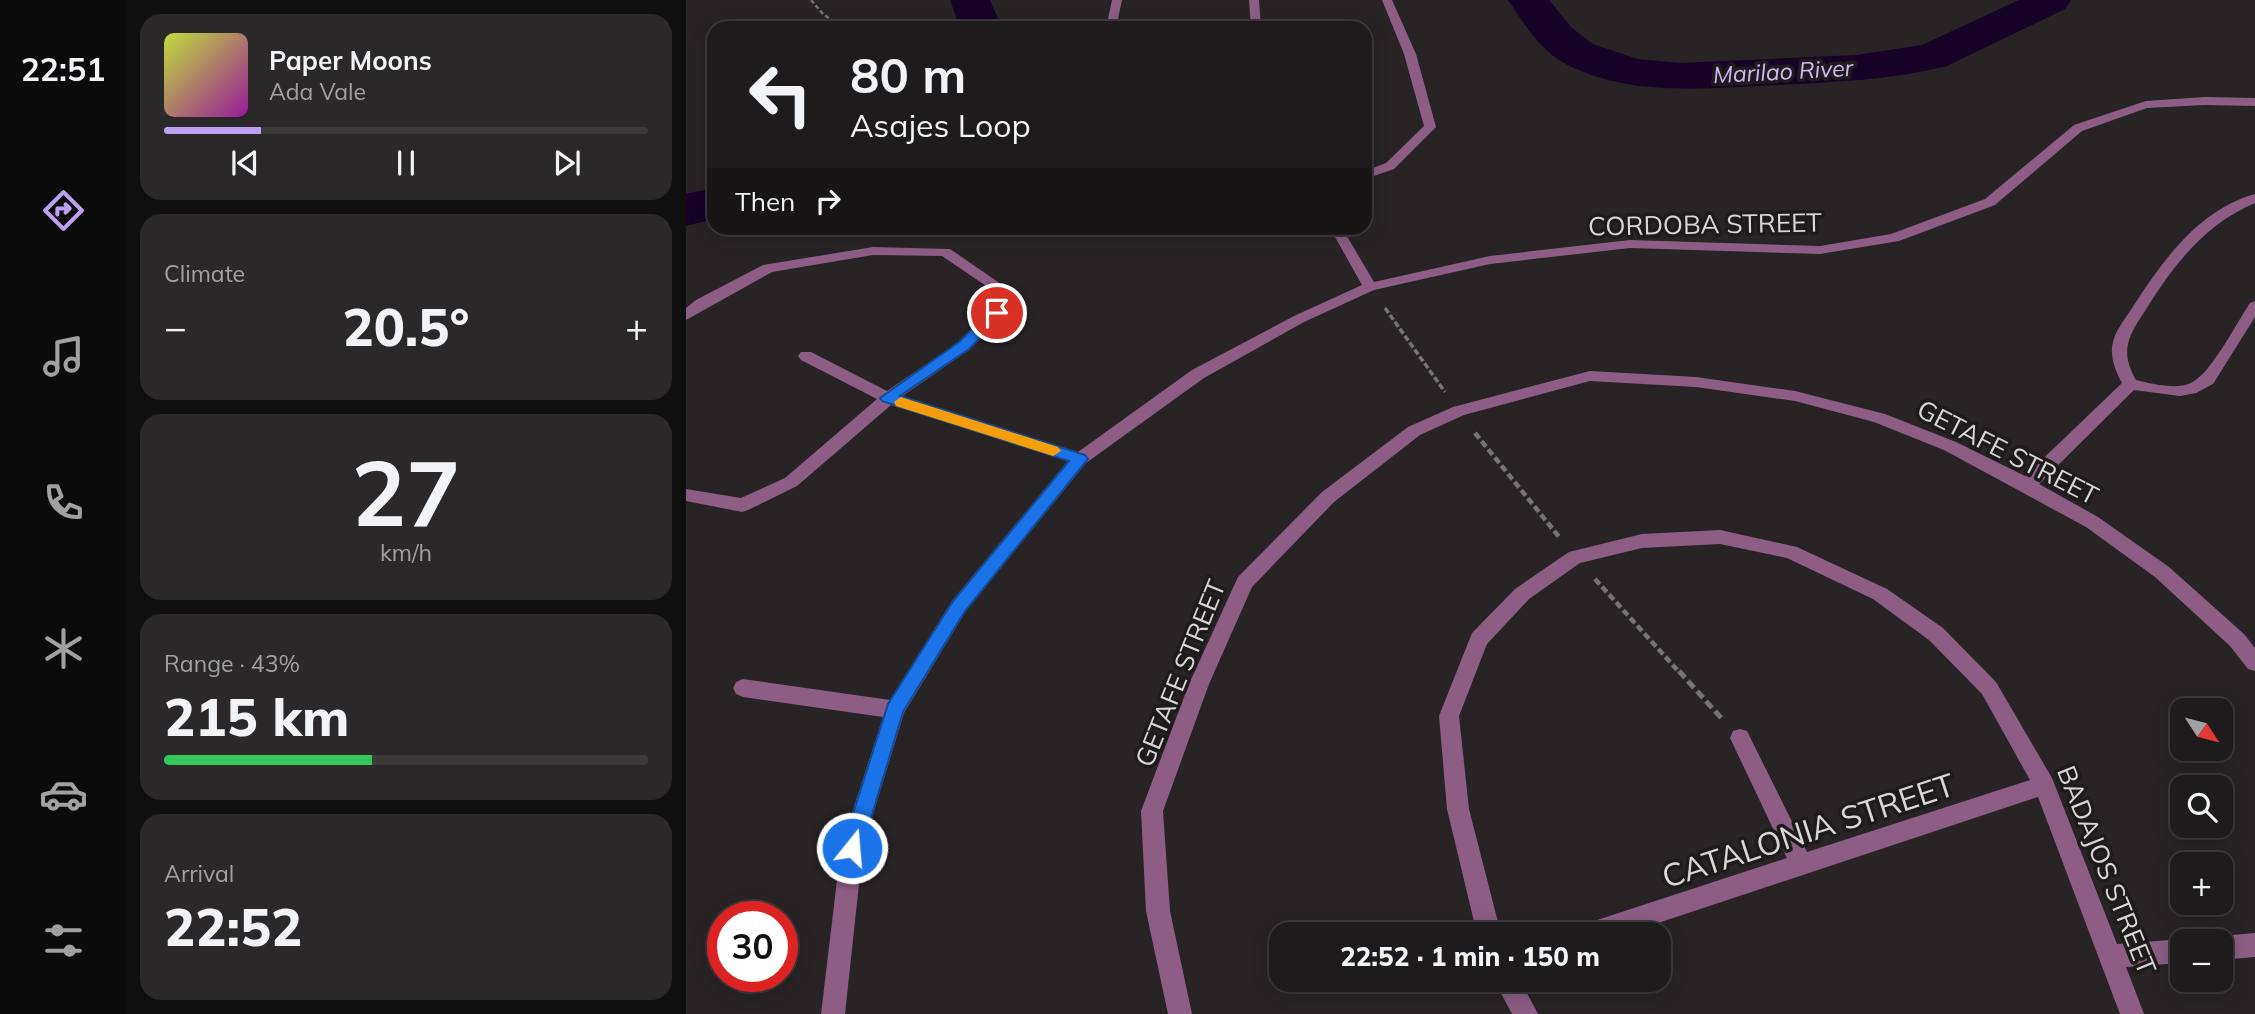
<!DOCTYPE html>
<meta charset="utf-8">
<style>
body{margin:0;font-family:Mulish,sans-serif;background:#2b2829;color:#f1f3f6;height:100vh;display:flex;flex-direction:column;font-size:26px;white-space:nowrap}
*{box-sizing:border-box;margin:0}
p{font-size:23px;color:#a1a1a3}
.icon{flex:none;width:38px;height:38px;fill:none;stroke:currentColor;stroke-width:2;stroke-linecap:round;stroke-linejoin:round}
.map{position:relative;flex:1;overflow:hidden}
.panel{display:flex;flex-direction:column;gap:14px;padding:14px;background:#100f0f;width:560px}
.panel>*{flex:none}
.top-card{position:absolute;left:21px;top:21px;width:665px;height:214px;border-radius:21px;box-shadow:0 4px 18px #0003,0 0 0 2px #3c393b;background:#1e1b1c;color:#f1f3f6;overflow:hidden}
.needle{width:46px;rotate:126deg}
.fabs{position:absolute;left:1484px;top:698px;display:grid;gap:14px}
.fabs a{display:grid;place-items:center;width:63px;height:63px;border-radius:14px;background:#1e1b1c;box-shadow:0 4px 18px #0003,0 0 0 2px #3c393b;font-size:35px}
.speed{position:absolute;left:21px;top:901px;display:flex;gap:14px;font-size:35px;font-weight:700;text-align:center}
.speed>*{display:grid;place-content:center;width:91px;height:91px;border-radius:50%;background:#1e1b1c;box-shadow:0 4px 18px #0003,0 0 0 2px #3c393b;line-height:1}
.speed .limit{border:10px solid #d22;background:#fff;color:#111}
.pin{position:absolute;display:grid;place-items:center;width:60px;height:60px;color:#fff;margin:-30px;border:4px solid #fff;border-radius:50%;box-shadow:0 2px 7px #0007}
.me{position:absolute;width:77px;margin:-38px;rotate:17deg;stroke-linejoin:round;filter:drop-shadow(0 0 5px #0008)}
.turn{display:flex;align-items:center;gap:24px;height:147px;padding:0 28px;font-size:32px}
.turn .icon{width:91px;height:91px;stroke-width:2.5}
.turn b{display:block;font-size:49px;line-height:60px}
.then{display:flex;align-items:center;height:66px;padding:0 28px;background:#0003;gap:14px;font-size:26px}
.big{font-size:52px;font-weight:800;line-height:1.1}
.panel .widget{flex:1;display:flex;flex-direction:column;justify-content:center;gap:10px;min-width:0;padding:0 24px;border-radius:21px;background:#2b2829}
.panel .dial{align-items:center;gap:0}
.dial b{font-size:91px;line-height:1}
.song{display:flex;align-items:center;gap:21px}
.cover{width:84px;height:84px;border-radius:10px;background:linear-gradient(135deg,hsl(70 70% 55%),hsl(300 70% 35%))}
.played{height:7px;border-radius:4px;background:linear-gradient(90deg,#bca0f2 20%,#3c393b 20%)}
.keys{display:flex;justify-content:space-around;direction:ltr}
.heat{display:flex;justify-content:space-between;align-items:center;font-size:38px;direction:ltr}
.charge{height:10px;border-radius:5px;background:linear-gradient(90deg,#34c759 43%,#3c393b 0)}
.trip{position:absolute;left:583px;top:922px;width:402px;height:70px;border-radius:21px;background:#1e1b1c;box-shadow:0 4px 18px #0003,0 0 0 2px #3c393b;font-weight:800;line-height:70px;text-align:center}
main{display:flex;flex:1;min-height:0}
.menu{display:flex;flex-direction:column;width:126px;justify-content:space-around;align-items:center;background:#0c0b0b;color:#a1a1a3}
.menu .icon{width:49px;height:49px}
.menu .on{color:#bca0f2}
.menu b{font-size:32px;color:#f1f3f6}
.map>svg:first-child{display:block}
.lines{fill:none;stroke-linecap:round;stroke-linejoin:round}
.river{fill:#170228;fill-rule:evenodd}
.path-far3{stroke:#767374;stroke-width:2.5;stroke-dasharray:4.5 2.5;stroke-linecap:butt}
.path-far2{stroke:#767374;stroke-width:3.5;stroke-dasharray:6 2.5;stroke-linecap:butt}
.path-far1{stroke:#767374;stroke-width:4.5;stroke-dasharray:7 3.5;stroke-linecap:butt}
.path{stroke:#767374;stroke-width:5;stroke-dasharray:9 4.5;stroke-linecap:butt}
.minor{fill:#8d5d86;fill-rule:evenodd}
.route{fill:#1a73e8;stroke:#114b97;stroke-width:2}
.slow{fill:#f59e0b}
.labels{text-anchor:middle;dominant-baseline:central;stroke-width:7;stroke-linejoin:round;paint-order:stroke}
.far-water-label{font-size:23px;font-style:italic;fill:#d4b5f7;stroke:#1e1b1c}
.street-label{font-size:26px;fill:#d8d6d6;stroke:#1e1b1c}
.near-street-label{font-size:32px;fill:#d8d6d6;stroke:#1e1b1c}
</style>
<main>
<nav class="menu">
<b>22:51</b>
<svg class="icon on" aria-label="directions" viewBox="0 0 24 24"><path d="M12 3l9 9-9 9-9-9zM9 14v-3h6M13 9l2 2-2 2"/></svg>
<svg class="icon" aria-label="music" viewBox="0 0 24 24"><path d="M9 18V5l10-2v13"/><circle cx="6" cy="18" r="3"/><circle cx="16" cy="16" r="3"/></svg>
<svg class="icon" aria-label="phone" viewBox="0 0 24 24"><path d="M5 4h4l2 5-3 2q2 4 5 5l2-3 5 2v4C11 20 4 13 5 4z"/></svg>
<svg class="icon" aria-label="climate" viewBox="0 0 24 24"><path d="M12 3v18M4 7l16 10M4 17L20 7"/></svg>
<svg class="icon" aria-label="car" viewBox="0 0 24 24"><path d="M5 17H2v-5l4-1 3-4h7l3 4 3 1v5h-3M9 17h6M6 11h13"/><circle cx="7" cy="17" r="2"/><circle cx="17" cy="17" r="2"/></svg>
<svg class="icon" aria-label="filters" viewBox="0 0 24 24"><path d="M4 7h16M4 17h16"/><circle cx="9" cy="7" r="2"/><circle cx="15" cy="17" r="2"/></svg>
</nav>
<section class="panel">
<div class="widget">
<div class="song"><i class="cover"></i><div><b>Paper Moons</b><p>Ada Vale</p></div></div>
<div class="played"></div>
<div class="keys"><svg class="icon" aria-label="previous" viewBox="0 0 24 24"><path d="M18 5L8 12l10 7zM5 5v14"/></svg><svg class="icon" aria-label="pause" viewBox="0 0 24 24"><path d="M8 5v14M16 5v14"/></svg><svg class="icon" aria-label="next" viewBox="0 0 24 24"><path d="M6 5l10 7-10 7zM19 5v14"/></svg></div>
</div>
<div class="widget"><p>Climate</p>
<div class="heat"><a>−</a><b class="big">20.5°</b><a>+</a></div>
</div>
<div class="widget dial"><b>27</b><p>km/h</p></div>
<div class="widget"><p>Range · 43%</p><b class="big">215 km</b><div class="charge"></div></div>
<div class="widget"><p>Arrival</p><b class="big">22:52</b></div>
</section>
<div class="map">
<svg width="1569" height="1014" viewBox="0 0 1569 1014">
<rect width="100%" height="100%" fill="#282425"/>
<g class="lines">
<!-- river -->
<path class="river" d="M 264,0 L 304,0 L 316,28 L 274,28 Z
M 822,0 L 863,0 L 886,28 L 907,44 L 952,59 L 994,63 L 1170,55 L 1236,45 L 1333,0 L 1385,0 L 1379,9 L 1261,66 C 1206,80 1149,82 1092,85 C 1022,88 943,98 878,63 C 854,50 837,22 822,0 Z
M 28,188 L 28,219 L 0,226 L 0,194 Z"/>
<!-- path-far3 -->
<path class="path-far3" d="M 125,0 L 137,14 L 157,28"/>
<!-- path-far2 -->
<path class="path-far2" d="M 699,308 L 759,392"/>
<!-- path-far1 -->
<path class="path-far1" d="M 789,433 L 874,538
M 909,579 L 994,673"/>
<!-- path -->
<path class="path" d="M 993,671 L 1037,720"/>
<!-- minor -->
<path class="minor" d="M 426,0 L 436,0 L 430,28 L 420,28 Z
M 563,0 L 573,0 L 575,28 L 565,28 Z
M 696,0 L 706,0 L 730,54 L 750,127 L 708,169 L 679,179 L 679,171 L 700,163 L 738,126 L 718,54 Z
M 1519,97 L 1569,98 L 1569,106 L 1519,105 L 1461,108 L 1396,131 L 1309,205 L 1213,241 L 1134,254 L 944,248 L 804,264 L 688,290 L 618,322 L 518,378 L 400,463 L 280,611 L 218,713 L 177,847 L 159,1014 L 135,1014 L 155,847 L 197,717 L 57,697 L 50,694 L 47,688 L 50,682 L 57,679 L 204,700 L 266,601 L 382,461 L 205,405 L 111,486 L 62,510 L 56,512 L 0,501 L 0,489 L 55,498 L 99,478 L 191,399 L 115,360 L 112,356 L 115,352 L 125,352 L 201,391 L 273,342 L 318,298 L 256,256 L 187,255 L 86,272 L 0,320 L 0,308 L 10,300 L 77,265 L 187,247 L 264,249 L 334,297 L 283,350 L 215,397 L 392,452 L 506,370 L 608,316 L 676,285 L 644,228 L 656,228 L 688,282 L 804,256 L 944,240 L 1134,246 L 1205,234 L 1299,199 L 1388,125 L 1460,101 Z
M 1569,194 L 1569,203 C 1521,223 1489,263 1462,306 C 1455,318 1445,330 1442,344 C 1439,357 1444,369 1450,380 C 1467,384 1489,390 1505,383 C 1525,374 1551,322 1564,303 L 1569,301 L 1569,317 L 1527,384 L 1510,393 L 1494,396 L 1448,390 L 1353,484 L 1412,517 L 1483,567 L 1558,634 L 1569,648 L 1569,671 L 1562,669 L 1544,646 L 1469,577 L 1400,527 L 1258,450 L 1188,422 L 1109,401 L 1010,387 L 904,381 L 778,415 L 734,435 L 648,502 L 566,587 L 523,684 L 477,811 L 484,911 L 506,1014 L 482,1014 L 460,911 L 455,811 L 503,684 L 552,577 L 636,492 L 722,427 L 767,407 L 904,371 L 1010,377 L 1109,391 L 1199,414 L 1270,442 L 1339,476 L 1436,383 C 1430,372 1425,360 1426,347 C 1428,331 1440,318 1448,305 C 1477,260 1514,209 1569,194 Z
M 1034,530 L 1111,547 L 1201,589 L 1257,628 L 1310,682 L 1366,778 L 1431,944 L 1496,939 L 1502,942 L 1496,942 L 1496,963 L 1440,967 L 1458,1014 L 1434,1014 L 1352,797 L 939,934 L 893,934 L 897,926 L 905,922 L 1101,858 L 1044,738 L 1047,731 L 1054,729 L 1061,731 L 1121,852 L 1344,780 L 1296,694 L 1243,640 L 1187,599 L 1101,558 L 1034,544 L 956,548 L 894,563 L 843,599 L 801,644 L 773,716 L 783,809 L 815,934 L 791,934 L 761,809 L 753,716 L 786,633 L 829,589 L 883,552 L 956,534 Z
M 1569,933 L 1569,957 L 1535,960 L 1535,942 L 1526,942 L 1535,936 Z
M 808,980 L 834,980 L 852,1014 L 826,1014 Z"/>
</g>
<!-- route -->
<path class="route" d="M 311,309 L 318,313 L 316,316 L 283,349 L 214,396 L 399,455 L 402,459 L 279,611 L 217,712 L 176,848 L 173,854 L 166,857 L 159,854 L 156,848 L 202,704 L 267,601 L 383,461 L 196,401 L 194,398 L 273,342 L 306,310 Z"/>
<!-- slow -->
<path class="slow" d="M 215,397 L 372,447 L 375,451 L 367,456 L 210,406 L 208,402 Z"/>
<g class="labels">
<!-- far-water labels -->
<g class="far-water-label">
<text transform="translate(1097 71) rotate(-3)">Marilao River</text>
</g>
<!-- street labels -->
<g class="street-label">
<text transform="translate(1019 224) rotate(-1)">CORDOBA STREET</text>
<text transform="translate(1322 452) rotate(27)">GETAFE STREET</text>
<text transform="translate(494 673) rotate(-68)">GETAFE STREET</text>
<text transform="translate(1421 870) rotate(68)">BADAJOS STREET</text>
</g>
<!-- near-street labels -->
<g class="near-street-label">
<text transform="translate(1122 830) rotate(-18)">CATALONIA STREET</text>
</g>
</g>
</svg>
<div class="fabs">
<a><svg class="needle" viewBox="-14 -14 28 28"><path d="M0-13l5 13h-10z" fill="#e53935"/><path d="M0 13l5-13h-10z" fill="#a1a1a3"/></svg></a>
<a><svg class="icon" aria-label="search" viewBox="0 0 24 24"><circle cx="10" cy="10" r="6"/><path d="M15 15l6 6"/></svg></a>
<a>+</a>
<a>−</a>
</div>
<div class="speed"><div class="limit">30</div></div>
<div class="pin" style="left:311px;top:313px;background:#d93025"><svg class="icon" aria-label="arrive" viewBox="0 0 24 24"><path d="M6 21V4h12l-3 4 3 4H6"/></svg></div>
<svg class="me" style="left:166px;top:848px" viewBox="-20 -20 40 40"><circle r="17" fill="#1a73e8" stroke="#fff" stroke-width="3"/><path d="M0-11L8 9 0 5-8 9z" fill="#fff"/></svg>
<div class="trip">22:52 · 1 min · 150 m</div>
<div class="top-card">
<div class="turn"><svg class="icon" aria-label="left" viewBox="0 0 24 24"><path d="M17 20v-9H6M10 6l-5 5 5 5"/></svg><div><b>80 m</b>Asajes Loop</div></div>
<div class="then">Then<svg class="icon" aria-label="right" viewBox="0 0 24 24"><path d="M7 20v-9h11M14 6l5 5-5 5"/></svg></div>
</div>
</div>
</main>
